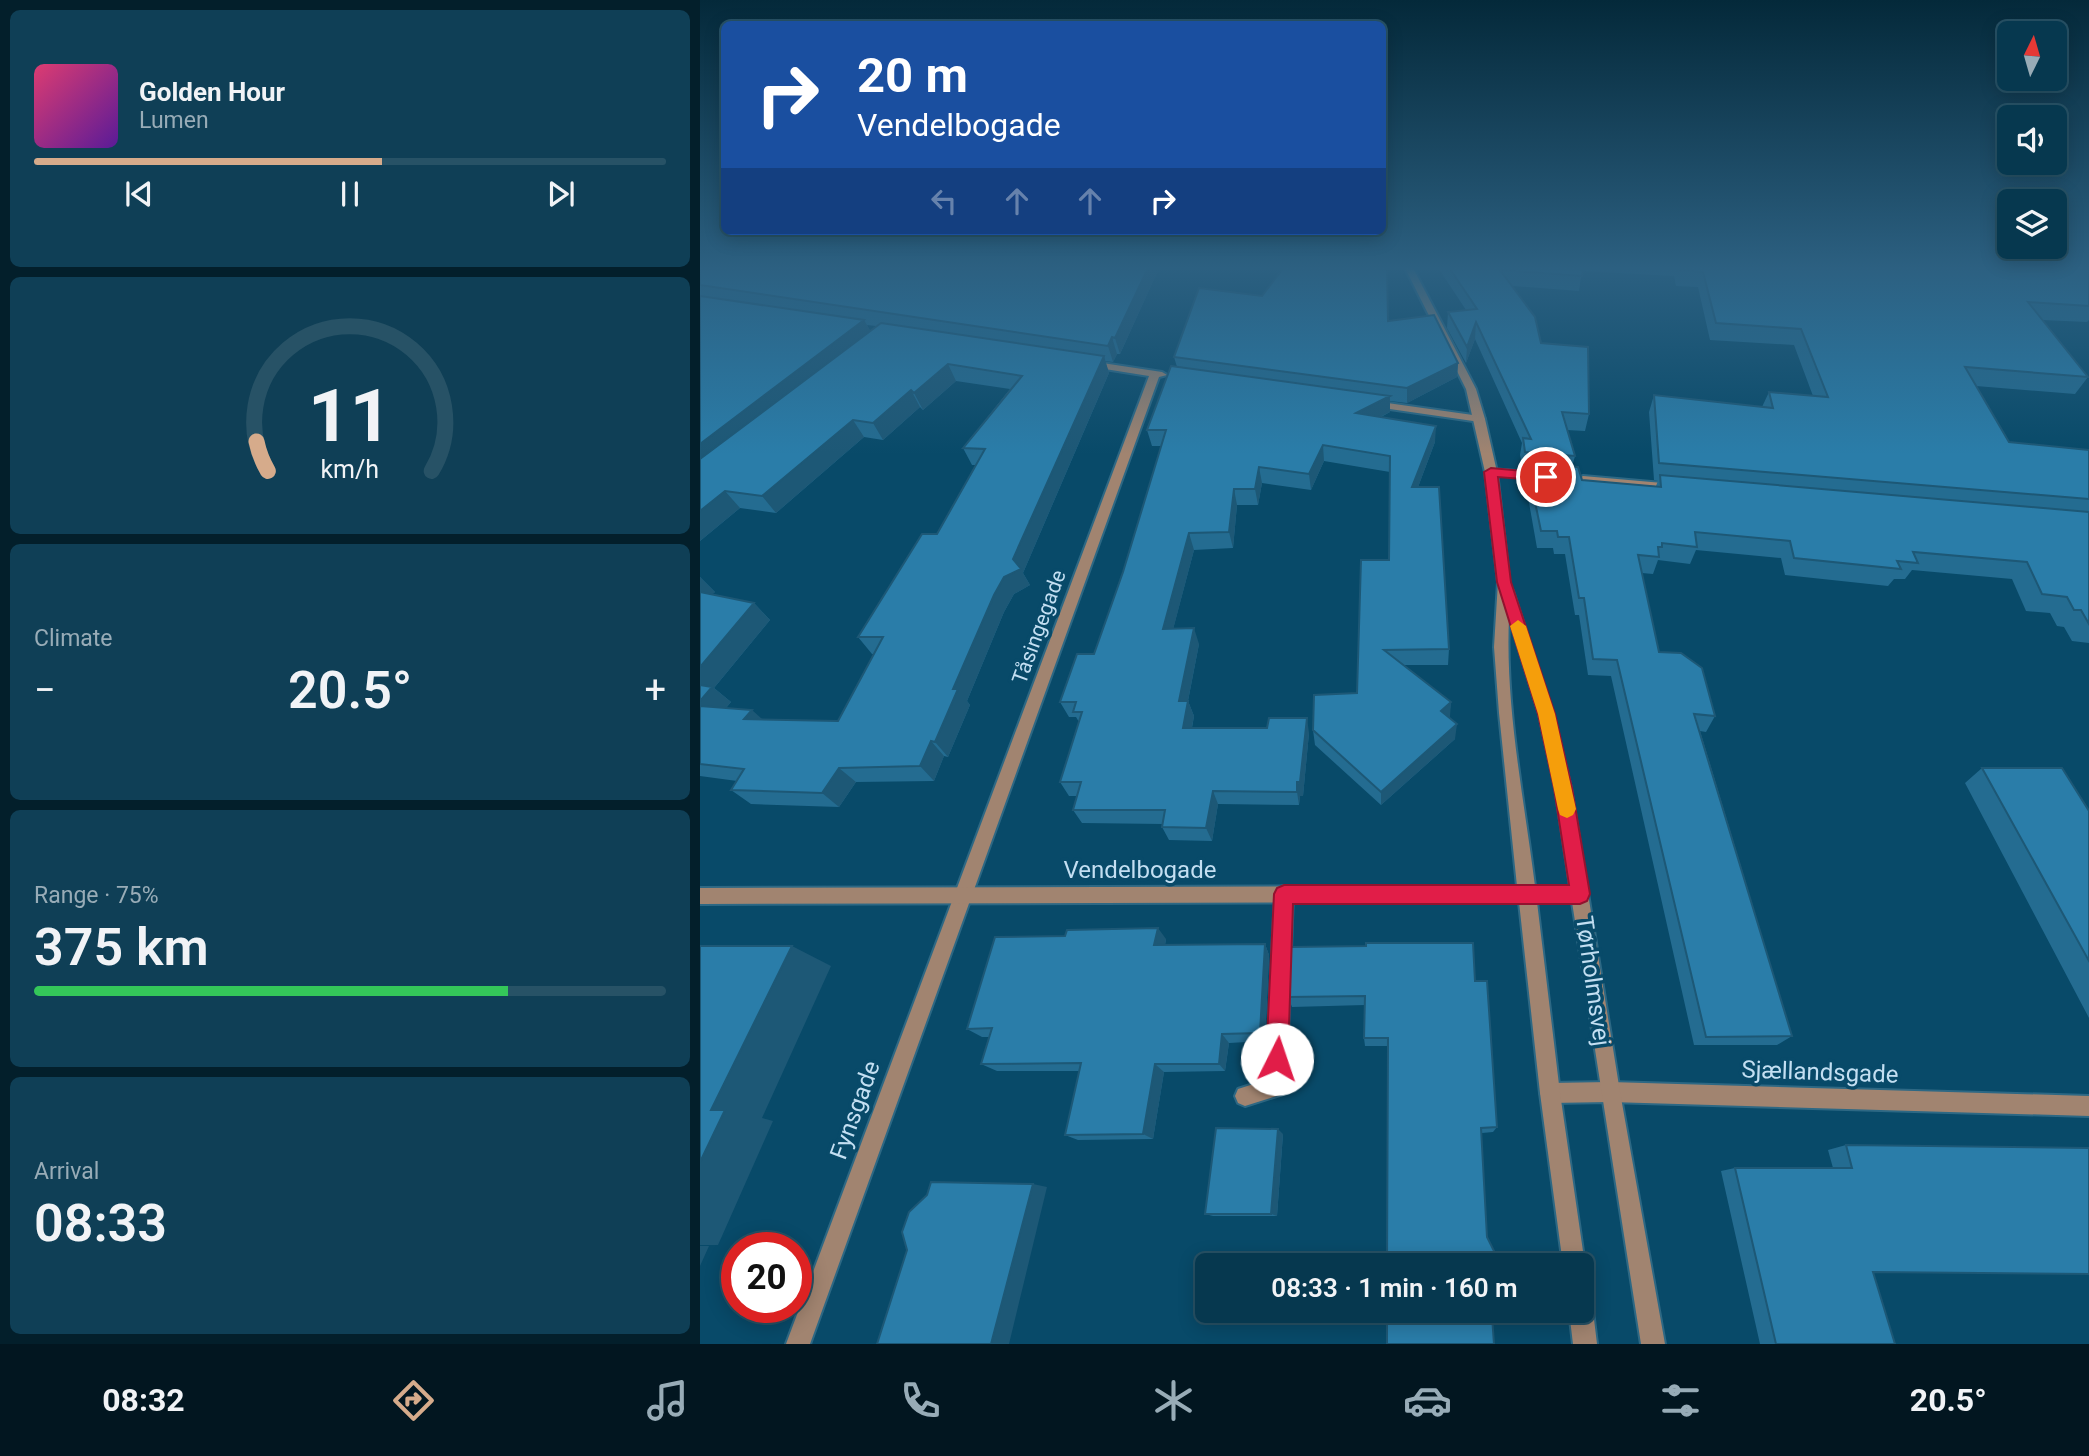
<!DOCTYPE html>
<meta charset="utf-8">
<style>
body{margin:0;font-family:Roboto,sans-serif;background:#0f3f56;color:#f1f3f6;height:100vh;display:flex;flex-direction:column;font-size:26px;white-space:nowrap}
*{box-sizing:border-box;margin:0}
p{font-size:23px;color:#98acb7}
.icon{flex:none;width:38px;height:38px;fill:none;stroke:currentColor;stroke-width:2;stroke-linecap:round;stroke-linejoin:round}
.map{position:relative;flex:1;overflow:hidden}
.details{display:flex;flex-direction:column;gap:10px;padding:10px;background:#031f2b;width:700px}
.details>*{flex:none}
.hud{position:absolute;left:21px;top:21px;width:665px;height:214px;border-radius:10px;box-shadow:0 4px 18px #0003,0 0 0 2px #275266;background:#1a4fa0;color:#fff;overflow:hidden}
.needle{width:46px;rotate:5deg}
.buttons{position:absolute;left:1297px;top:21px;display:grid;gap:14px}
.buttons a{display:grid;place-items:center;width:70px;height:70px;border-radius:10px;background:#06384f;box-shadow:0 4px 18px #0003,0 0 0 2px #275266;font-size:35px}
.speed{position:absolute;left:21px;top:1232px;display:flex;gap:14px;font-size:35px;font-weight:700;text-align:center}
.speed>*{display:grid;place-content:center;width:91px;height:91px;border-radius:50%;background:#06384f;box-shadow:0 4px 18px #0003,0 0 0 2px #275266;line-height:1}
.speed .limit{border:10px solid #d22;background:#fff;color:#111}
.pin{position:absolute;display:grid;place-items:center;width:60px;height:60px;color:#fff;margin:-30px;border:4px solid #fff;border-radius:50%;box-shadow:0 2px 7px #0007}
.me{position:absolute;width:77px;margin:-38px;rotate:4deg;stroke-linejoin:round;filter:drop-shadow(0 0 5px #0008)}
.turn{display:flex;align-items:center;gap:24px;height:147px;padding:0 21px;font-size:32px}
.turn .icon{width:91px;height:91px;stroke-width:2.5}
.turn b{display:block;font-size:49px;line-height:60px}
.lanes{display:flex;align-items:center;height:66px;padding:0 21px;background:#0003;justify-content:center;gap:35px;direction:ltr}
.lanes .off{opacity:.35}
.big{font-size:52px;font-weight:600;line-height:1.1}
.details .tile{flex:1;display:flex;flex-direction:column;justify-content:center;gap:10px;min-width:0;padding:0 24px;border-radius:10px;background:#0f3f56}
.details .dial{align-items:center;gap:0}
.dial svg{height:182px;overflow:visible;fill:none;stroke:#275266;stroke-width:7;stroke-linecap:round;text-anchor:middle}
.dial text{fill:#f1f3f6;stroke:none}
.song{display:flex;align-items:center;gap:21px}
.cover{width:84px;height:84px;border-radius:10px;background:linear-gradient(135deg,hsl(340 70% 55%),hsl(270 70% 35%))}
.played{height:7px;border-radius:4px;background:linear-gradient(90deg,#d6ab8b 55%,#275266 55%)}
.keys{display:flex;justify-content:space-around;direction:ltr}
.heat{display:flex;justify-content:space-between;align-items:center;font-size:38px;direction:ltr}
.charge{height:10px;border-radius:5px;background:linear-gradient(90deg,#34c759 75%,#275266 0)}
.trip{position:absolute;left:495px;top:1253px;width:399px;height:70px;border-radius:10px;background:#06384f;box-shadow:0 4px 18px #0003,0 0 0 2px #275266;font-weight:600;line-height:70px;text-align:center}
.tab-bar{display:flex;height:112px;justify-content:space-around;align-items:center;background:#021620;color:#98acb7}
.tab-bar .icon{width:49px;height:49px}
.tab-bar .current{color:#d6ab8b}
.tab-bar b{font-size:32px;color:#f1f3f6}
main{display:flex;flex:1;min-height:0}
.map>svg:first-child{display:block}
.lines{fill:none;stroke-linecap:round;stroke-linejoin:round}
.service-casing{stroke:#2d6884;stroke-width:4}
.minor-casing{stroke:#2d6884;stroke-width:4}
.tertiary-casing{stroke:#2d6884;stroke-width:4}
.service{fill:#a18470;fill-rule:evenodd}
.minor{fill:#a18470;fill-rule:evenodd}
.tertiary{fill:#a18470;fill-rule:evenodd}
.wall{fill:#246c91;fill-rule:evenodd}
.shaded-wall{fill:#1d5876}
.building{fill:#2a7da9;stroke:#1d5876;stroke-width:2}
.route{fill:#e11d48;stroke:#92132f;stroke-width:2}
.slow{fill:#f59e0b}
.labels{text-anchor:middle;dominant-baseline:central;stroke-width:7;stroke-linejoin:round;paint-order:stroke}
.street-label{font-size:21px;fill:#c3dff2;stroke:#084a69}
.near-street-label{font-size:24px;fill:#c3dff2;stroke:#084a69}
</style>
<main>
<section class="details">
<div class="tile">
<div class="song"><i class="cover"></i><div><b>Golden Hour</b><p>Lumen</p></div></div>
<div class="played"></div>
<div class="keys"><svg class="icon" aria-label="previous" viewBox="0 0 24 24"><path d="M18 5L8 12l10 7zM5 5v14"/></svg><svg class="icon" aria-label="pause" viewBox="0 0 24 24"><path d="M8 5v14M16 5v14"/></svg><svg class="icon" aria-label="next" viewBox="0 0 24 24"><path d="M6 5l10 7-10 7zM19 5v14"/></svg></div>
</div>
<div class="tile dial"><svg viewBox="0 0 100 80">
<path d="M14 69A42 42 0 1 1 86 69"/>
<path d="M14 69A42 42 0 0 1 9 56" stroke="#d6ab8b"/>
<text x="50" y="56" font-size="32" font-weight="700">11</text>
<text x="50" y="72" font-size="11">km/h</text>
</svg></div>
<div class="tile"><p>Climate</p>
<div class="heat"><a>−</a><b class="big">20.5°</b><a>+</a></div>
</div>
<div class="tile"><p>Range · 75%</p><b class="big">375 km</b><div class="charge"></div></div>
<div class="tile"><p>Arrival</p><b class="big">08:33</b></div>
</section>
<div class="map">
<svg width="1389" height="1344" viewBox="0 0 1389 1344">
<rect width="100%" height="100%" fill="#084a69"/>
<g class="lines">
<defs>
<path id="service" d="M 584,886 L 590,888 L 593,894 L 586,1087 L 583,1094 L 545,1106 L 538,1103 L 535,1096 L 538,1089 L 566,1080 L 575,894 L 578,888 Z"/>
<path id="minor" d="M 389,361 L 462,372 L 467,375 L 459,377 L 110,1344 L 86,1344 L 449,376 L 386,366 L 386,362 Z
M 673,401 L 780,416 L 785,419 L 780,422 L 669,406 L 668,404 Z
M 791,469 L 842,473 L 848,476 L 842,479 L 787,474 L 787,470 Z
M 883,476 L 974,484 L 980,488 L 974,492 L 879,482 L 877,480 Z
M 910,1082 L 1389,1096 L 1389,1116 L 910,1102 L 850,1103 L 843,1100 L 840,1093 L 843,1086 L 850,1083 Z"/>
<path id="tertiary" d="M 704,266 L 712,266 L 776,389 L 785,419 L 797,472 L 810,587 L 813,591 L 853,714 L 871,788 L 920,1092 L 965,1344 L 941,1344 L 872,902 L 837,902 L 860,1093 L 885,1265 L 882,1273 L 882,1265 L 863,1265 L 840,1093 L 819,902 L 0,904 L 0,888 L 817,886 L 799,713 L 794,647 L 798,582 L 785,472 L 766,389 ZM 809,618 L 839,714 L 855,788 L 870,886 L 835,886 C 824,798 805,707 809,618 Z
M 882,1300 L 889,1303 L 893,1311 L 897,1344 L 873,1344 L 869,1311 L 882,1311 Z"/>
</defs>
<!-- service casing -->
<use href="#service" class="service-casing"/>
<!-- minor casing -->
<use href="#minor" class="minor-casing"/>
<!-- tertiary casing -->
<use href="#tertiary" class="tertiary-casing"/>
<!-- service -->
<use href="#service" class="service"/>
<!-- minor -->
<use href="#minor" class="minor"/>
<!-- tertiary -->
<use href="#tertiary" class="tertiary"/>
</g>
<!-- wall -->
<path class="wall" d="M 0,266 L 460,266 L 420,354 L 417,354 L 413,362 L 405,361 L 409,373 L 323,573 L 330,585 L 314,594 L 304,612 L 267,701 L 270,705 L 248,757 L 244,756 L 234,781 L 156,782 L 139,807 L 51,804 L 31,790 L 37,781 L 0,776 L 0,577 L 15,592 L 12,594 L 54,603 L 70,620 L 14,688 L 31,702 L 26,708 L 63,720 L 138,721 L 175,654 L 172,654 L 158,637 L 237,534 L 276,465 L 272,465 L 263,448 L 310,389 L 256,381 L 223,410 L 220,407 L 183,440 L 164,437 L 76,513 L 40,508 L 0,541 ZM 167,325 L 176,326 L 170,331 Z
M 737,266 L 1389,266 L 1389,320 L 1387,322 L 1342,320 L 1388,377 L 1375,394 L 1276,386 L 1309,442 L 1389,450 L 1389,643 L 1372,641 L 1364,627 L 1357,626 L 1350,613 L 1326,611 L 1312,579 L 1212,570 L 1205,579 L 1194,579 L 1188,586 L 1085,575 L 1081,558 L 996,550 L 990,564 L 958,560 L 953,574 L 942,573 L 959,652 L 1015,716 L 1006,732 L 1000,731 L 1092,1036 L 1077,1045 L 994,1045 L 911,676 L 888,675 L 879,615 L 875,615 L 865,554 L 854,554 L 853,548 L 837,548 L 825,480 L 826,469 L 823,469 L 820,455 L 822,443 L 775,339 L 766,363 L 747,328 L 748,312 L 766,310 ZM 882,271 L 974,276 L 976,286 L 998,287 L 1010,340 L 1094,345 L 1113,396 L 1069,392 L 1062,407 L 954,395 L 949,412 L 954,480 L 958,481 L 956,486 L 882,480 L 872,467 L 875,456 L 867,430 L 885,431 L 889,414 L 841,343 L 813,286 L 879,291 Z
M 688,321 L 758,363 L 757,377 L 707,403 L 690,401 L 690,412 L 681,417 L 735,442 L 718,487 L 749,649 L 748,665 L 704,665 L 751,702 L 749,717 L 755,739 L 681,805 L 615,745 L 613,730 L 657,693 L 689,560 L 690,472 L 624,461 L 611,490 L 562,483 L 558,505 L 537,505 L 533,548 L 494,550 L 473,629 L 499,644 L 488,701 L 494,716 L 492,728 L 609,733 L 603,796 L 600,796 L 599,805 L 518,804 L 512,841 L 469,840 L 462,827 L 463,824 L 382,823 L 373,810 L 377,796 L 369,796 L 360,782 L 379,722 L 376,717 L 369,717 L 360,702 L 394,654 L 423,572 L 461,446 L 452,446 L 447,430 L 477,367 L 474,357 Z
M 1282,768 L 1389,811 L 1389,1018 L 1265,783 Z
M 466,939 L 465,945 L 565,944 L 569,955 L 565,1041 L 529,1043 L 525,1071 L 464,1072 L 453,1139 L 378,1140 L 365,1135 L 379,1071 L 297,1071 L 281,1064 L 289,1037 L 282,1037 L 267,1029 Z
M 775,981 L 797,1127 L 793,1132 L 782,1133 L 688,1046 L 665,1046 L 664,1038 L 665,1005 L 592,1007 L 588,997 Z
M 583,1134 L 577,1216 L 513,1216 L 505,1214 Z
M 1146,1145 L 1389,1148 L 1173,1272 L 1195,1344 L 1060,1344 L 1021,1171 L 1035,1168 L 1133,1168 L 1128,1150 Z"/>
<!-- shaded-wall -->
<path class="shaded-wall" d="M 449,266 L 460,266 L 420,354 L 415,338 Z
M 164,320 L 174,337 L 0,472 L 0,444 Z
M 776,322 L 775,339 L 766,363 L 767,347 Z
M 412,337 L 417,354 L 413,362 L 408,346 Z
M 404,356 L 409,373 L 323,573 L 330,585 L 314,594 L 304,612 L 267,701 L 270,705 L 248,757 L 235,742 L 253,689 L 294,595 L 313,559 Z
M 758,363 L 757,377 L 707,403 L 707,388 Z
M 248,364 L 256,381 L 223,410 L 214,393 Z
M 211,390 L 220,407 L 183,440 L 173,423 Z
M 690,396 L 690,412 L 656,429 L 656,413 Z
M 153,420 L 164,437 L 76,513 L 62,496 Z
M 736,426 L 735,442 L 712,503 L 712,487 Z
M 623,445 L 624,461 L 611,490 L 609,474 Z
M 559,467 L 562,483 L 558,505 L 555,489 Z
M 534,489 L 537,505 L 533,548 L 529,532 Z
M 25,491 L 40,508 L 0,541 L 0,511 Z
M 489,533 L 494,550 L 469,645 L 463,629 Z
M 0,577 L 15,592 L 1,605 L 0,604 Z
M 54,603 L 70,620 L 14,688 L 31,702 L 15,721 L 0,709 L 0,667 Z
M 494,628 L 499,644 L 485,716 L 479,701 Z
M 488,701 L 494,716 L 489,742 L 483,728 Z
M 751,702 L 750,717 L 739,726 L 741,711 Z
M 52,710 L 70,726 L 44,719 Z
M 607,718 L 609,733 L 603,796 L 600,796 L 599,805 L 597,792 Z
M 757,724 L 755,739 L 681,805 L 681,792 Z
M 231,741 L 244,756 L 234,781 L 220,766 Z
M 139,768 L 156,782 L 139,807 L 122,793 Z
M 513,791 L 518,804 L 512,841 L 506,828 Z
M 458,928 L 466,939 L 463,956 L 454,945 Z
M 565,944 L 569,955 L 565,1041 L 560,1033 Z
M 92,946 L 131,966 L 62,1118 L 73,1121 L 18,1245 L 0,1245 L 0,1162 L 11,1110 Z
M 522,1034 L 529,1043 L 525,1071 L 519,1064 Z
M 455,1064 L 464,1072 L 453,1139 L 443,1134 Z
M 578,1129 L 583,1134 L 577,1216 L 571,1214 Z
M 333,1184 L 347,1187 L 309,1344 L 291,1344 Z
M 0,1246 L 9,1246 L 0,1266 Z"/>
<!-- building -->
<path class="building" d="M 0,266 L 449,266 L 415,338 L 412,337 L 408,346 L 0,285 Z
M 585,266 L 687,266 L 688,321 L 734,315 L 758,363 L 707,388 L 474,357 L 499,288 L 562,296 Z
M 748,266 L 883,266 L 882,276 L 800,270 L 835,317 L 841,343 L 888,347 L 889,414 L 862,412 L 875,456 L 825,452 L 823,438 L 831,439 L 776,322 L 767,347 L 748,312 L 777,309 Z
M 979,266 L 1389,266 L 1389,306 L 1328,302 L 1388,377 L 1265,367 L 1309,442 L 1389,450 L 1389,499 L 959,463 L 954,395 L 1073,408 L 1069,392 L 1128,397 L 1101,329 L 1016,323 L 1003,272 L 980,270 Z
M 0,296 L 164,320 L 0,444 Z
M 181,323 L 404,356 L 313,559 L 321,569 L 304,577 L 294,595 L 253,689 L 258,689 L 235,742 L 231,741 L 220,766 L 139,768 L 122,793 L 31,790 L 44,769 L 0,764 L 0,706 L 52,710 L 44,719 L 138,721 L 183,637 L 158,637 L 222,534 L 237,534 L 285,449 L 263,448 L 322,376 L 248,364 L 214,393 L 211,390 L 173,423 L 153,420 L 62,496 L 25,491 L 0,511 L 0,459 Z
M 471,366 L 690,396 L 656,413 L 736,426 L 712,487 L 739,487 L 749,649 L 684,650 L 751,702 L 741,711 L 757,724 L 681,792 L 613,730 L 614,695 L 657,693 L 661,560 L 689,560 L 690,456 L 623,445 L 609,474 L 559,467 L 555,489 L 534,489 L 529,532 L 489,533 L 463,629 L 494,628 L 479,701 L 488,701 L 483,728 L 567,728 L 569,718 L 607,718 L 600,782 L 597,782 L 597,792 L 513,791 L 506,828 L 462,827 L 465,810 L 373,810 L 381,782 L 360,782 L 382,712 L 373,712 L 376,702 L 360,702 L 377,654 L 394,654 L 423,572 L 466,430 L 447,430 Z
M 827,463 L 878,467 L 882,480 L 961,487 L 960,475 L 1389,512 L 1389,624 L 1381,610 L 1374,610 L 1367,597 L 1342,594 L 1327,562 L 1213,552 L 1218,563 L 1197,561 L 1201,569 L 1094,558 L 1090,541 L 995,532 L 997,547 L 962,543 L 962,547 L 958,547 L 959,557 L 938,555 L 959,652 L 981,653 L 1002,668 L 1015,716 L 994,714 L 1092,1036 L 1006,1037 L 917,660 L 893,659 L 884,598 L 879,598 L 869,537 L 858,537 L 857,531 L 841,531 Z
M 0,592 L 54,603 L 0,667 Z
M 0,685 L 12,687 L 0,701 Z
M 1282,768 L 1362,768 L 1389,811 L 1389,961 Z
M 458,928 L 454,945 L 565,944 L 560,1033 L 522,1034 L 519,1064 L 455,1064 L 443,1134 L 365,1135 L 381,1063 L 281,1064 L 292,1028 L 267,1029 L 295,937 L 365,936 L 367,930 Z
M 666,943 L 773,943 L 775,981 L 787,981 L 797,1127 L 781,1128 L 787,1237 L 799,1261 L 799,1265 L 687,1265 L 688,1038 L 664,1038 L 665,996 L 588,997 L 590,947 L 666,946 Z
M 0,946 L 92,946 L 11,1110 L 25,1110 L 0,1162 Z
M 516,1128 L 578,1129 L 571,1214 L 505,1214 Z
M 1146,1145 L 1389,1148 L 1389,1274 L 1173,1272 L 1195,1344 L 1076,1344 L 1035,1168 L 1152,1168 Z
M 231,1182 L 333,1184 L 291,1344 L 177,1344 L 207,1250 L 202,1232 L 209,1212 L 227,1195 Z
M 687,1311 L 794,1311 L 792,1316 L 794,1344 L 687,1344 Z"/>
<!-- sky -->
<linearGradient id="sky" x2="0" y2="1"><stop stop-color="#04293a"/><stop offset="0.59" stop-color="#2c6081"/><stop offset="1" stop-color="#2c6081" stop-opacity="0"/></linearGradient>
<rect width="1389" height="454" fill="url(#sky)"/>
<!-- route -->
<path class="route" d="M 791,468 L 846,473 L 852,477 L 846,481 L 798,477 L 811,582 L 855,714 L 872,788 L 890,894 L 887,901 L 880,904 L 593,904 L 588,1059 L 585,1067 L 577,1070 L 569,1067 L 566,1059 L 574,894 L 577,888 L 584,885 L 869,885 L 854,788 L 838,714 L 797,582 L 784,472 Z"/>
<!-- slow -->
<path class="slow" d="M 818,620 L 826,626 L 855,714 L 876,809 L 873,815 L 867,818 L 860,815 L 858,809 L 838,714 L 810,626 Z"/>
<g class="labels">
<!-- street labels -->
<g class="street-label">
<text transform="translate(339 627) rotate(-70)">Tåsingegade</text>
</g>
<!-- near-street labels -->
<g class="near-street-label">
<text x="440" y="870">Vendelbogade</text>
<text transform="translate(893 981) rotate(82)">Tørholmsvej</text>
<text transform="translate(1120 1072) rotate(2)">Sjællandsgade</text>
<text transform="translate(155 1110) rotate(-70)">Fynsgade</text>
</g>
</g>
</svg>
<div class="buttons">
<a><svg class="needle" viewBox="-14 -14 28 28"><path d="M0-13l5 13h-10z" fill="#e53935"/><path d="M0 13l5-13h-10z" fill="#98acb7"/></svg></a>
<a><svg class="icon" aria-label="sound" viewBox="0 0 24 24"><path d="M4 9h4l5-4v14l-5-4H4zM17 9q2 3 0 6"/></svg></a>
<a><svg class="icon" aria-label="layers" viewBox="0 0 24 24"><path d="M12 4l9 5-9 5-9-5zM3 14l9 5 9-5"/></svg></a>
</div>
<div class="speed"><div class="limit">20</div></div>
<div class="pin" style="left:846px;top:477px;background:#d93025"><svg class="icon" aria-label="arrive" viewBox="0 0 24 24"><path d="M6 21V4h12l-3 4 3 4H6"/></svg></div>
<svg class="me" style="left:577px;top:1059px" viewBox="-20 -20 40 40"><circle r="19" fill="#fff"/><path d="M0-13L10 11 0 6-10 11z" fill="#e11d48"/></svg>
<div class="trip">08:33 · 1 min · 160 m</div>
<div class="hud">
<div class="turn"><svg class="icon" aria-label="right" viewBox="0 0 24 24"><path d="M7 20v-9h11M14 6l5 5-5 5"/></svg><div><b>20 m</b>Vendelbogade</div></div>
<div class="lanes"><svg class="icon off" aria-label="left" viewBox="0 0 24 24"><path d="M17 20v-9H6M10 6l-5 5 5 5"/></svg><svg class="icon off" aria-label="ahead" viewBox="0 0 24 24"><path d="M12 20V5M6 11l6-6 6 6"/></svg><svg class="icon off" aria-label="ahead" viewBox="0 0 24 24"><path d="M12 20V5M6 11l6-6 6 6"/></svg><svg class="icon" aria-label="right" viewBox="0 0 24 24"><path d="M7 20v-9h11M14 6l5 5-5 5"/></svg></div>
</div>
</div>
</main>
<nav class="tab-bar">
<b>08:32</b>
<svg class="icon current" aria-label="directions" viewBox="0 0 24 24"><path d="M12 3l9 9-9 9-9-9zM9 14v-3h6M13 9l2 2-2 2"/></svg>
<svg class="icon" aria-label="music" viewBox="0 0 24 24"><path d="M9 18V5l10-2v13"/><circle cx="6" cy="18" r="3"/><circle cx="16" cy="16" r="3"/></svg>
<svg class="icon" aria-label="phone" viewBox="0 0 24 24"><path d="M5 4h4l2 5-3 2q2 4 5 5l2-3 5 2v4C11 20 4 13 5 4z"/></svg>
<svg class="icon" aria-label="climate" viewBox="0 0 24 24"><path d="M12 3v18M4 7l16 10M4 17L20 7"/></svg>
<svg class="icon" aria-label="car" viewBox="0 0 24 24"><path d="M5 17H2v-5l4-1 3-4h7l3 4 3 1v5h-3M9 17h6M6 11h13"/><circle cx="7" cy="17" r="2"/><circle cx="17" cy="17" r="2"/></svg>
<svg class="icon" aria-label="filters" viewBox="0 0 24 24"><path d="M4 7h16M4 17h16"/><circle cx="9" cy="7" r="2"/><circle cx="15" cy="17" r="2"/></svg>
<b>20.5°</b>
</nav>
